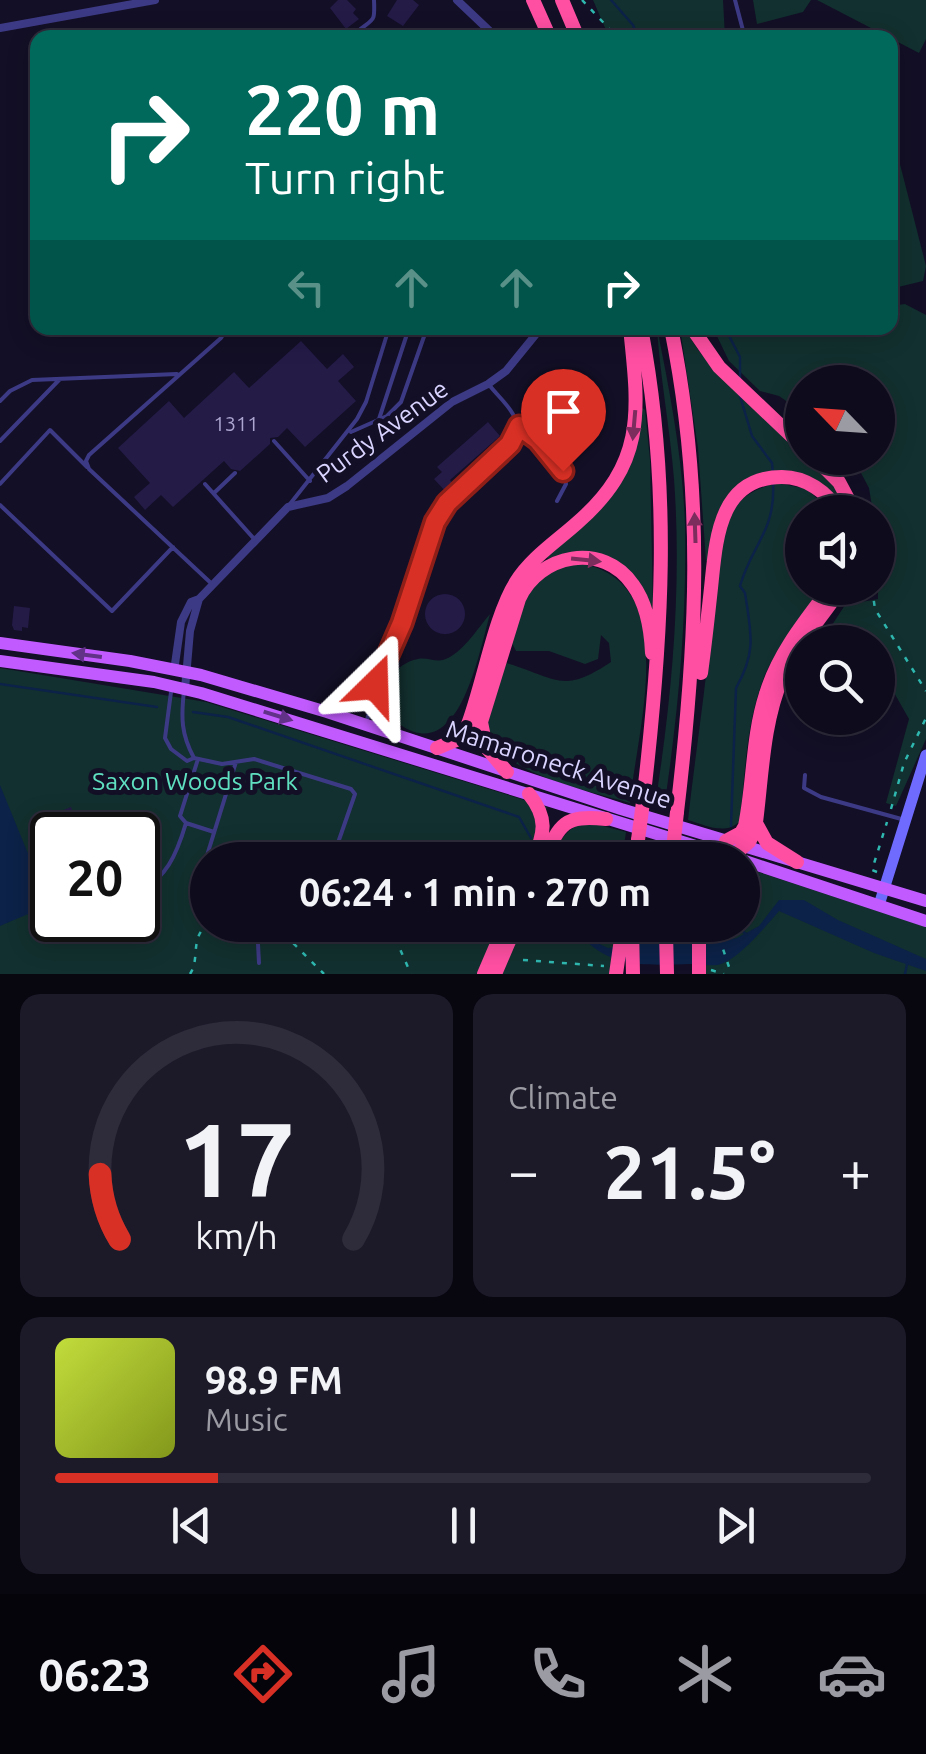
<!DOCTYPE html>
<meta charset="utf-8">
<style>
body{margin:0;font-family:Ubuntu,sans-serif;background:#1c1929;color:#f1f3f6;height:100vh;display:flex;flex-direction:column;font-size:38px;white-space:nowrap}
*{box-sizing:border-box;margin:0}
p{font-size:32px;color:#9b9ba3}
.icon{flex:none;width:55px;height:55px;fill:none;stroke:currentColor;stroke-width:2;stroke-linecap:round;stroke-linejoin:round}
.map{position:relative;height:974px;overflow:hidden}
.side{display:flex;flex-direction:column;gap:20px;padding:20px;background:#08060f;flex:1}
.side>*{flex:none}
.banner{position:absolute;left:30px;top:30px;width:868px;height:305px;border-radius:20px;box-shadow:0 5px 25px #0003,0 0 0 2px #2e2b3b;background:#00695c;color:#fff;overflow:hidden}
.needle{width:65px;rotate:295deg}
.controls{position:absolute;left:785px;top:365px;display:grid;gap:20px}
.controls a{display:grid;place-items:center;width:110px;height:110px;border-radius:50%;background:#0e0b1c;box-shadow:0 5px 25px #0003,0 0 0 2px #2e2b3b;font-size:50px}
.speed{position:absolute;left:30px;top:812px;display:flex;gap:20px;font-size:50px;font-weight:700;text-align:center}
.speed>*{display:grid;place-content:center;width:130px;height:130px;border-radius:50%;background:#0e0b1c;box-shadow:0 5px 25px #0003,0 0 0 2px #2e2b3b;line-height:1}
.speed .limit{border:5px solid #111;border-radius:15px;background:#fff;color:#111}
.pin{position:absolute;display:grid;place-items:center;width:85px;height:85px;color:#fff;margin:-102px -42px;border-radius:50% 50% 50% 0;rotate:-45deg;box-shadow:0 0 10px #0007}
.pin .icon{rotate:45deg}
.me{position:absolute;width:110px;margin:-55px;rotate:22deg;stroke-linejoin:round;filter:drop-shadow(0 0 8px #0008)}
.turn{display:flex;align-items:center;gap:35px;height:210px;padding:0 50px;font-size:45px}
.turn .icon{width:130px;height:130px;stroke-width:2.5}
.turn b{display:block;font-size:70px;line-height:85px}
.lanes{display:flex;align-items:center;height:95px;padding:0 50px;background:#0003;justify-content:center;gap:50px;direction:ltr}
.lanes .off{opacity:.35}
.big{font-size:75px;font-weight:600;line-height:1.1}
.side .tile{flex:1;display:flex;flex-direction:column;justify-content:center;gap:15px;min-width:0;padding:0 35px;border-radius:20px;background:#1c1929}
.side .dial{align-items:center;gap:0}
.dial svg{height:260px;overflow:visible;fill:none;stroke:#2e2b3b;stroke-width:7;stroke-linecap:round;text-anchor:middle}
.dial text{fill:#f1f3f6;stroke:none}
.song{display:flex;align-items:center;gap:30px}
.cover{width:120px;height:120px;border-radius:15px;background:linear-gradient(135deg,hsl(70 70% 55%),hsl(70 70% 35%))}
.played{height:10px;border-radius:5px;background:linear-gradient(90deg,#d93025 20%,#2e2b3b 20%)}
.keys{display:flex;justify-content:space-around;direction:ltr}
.heat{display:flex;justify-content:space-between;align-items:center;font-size:55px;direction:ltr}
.side .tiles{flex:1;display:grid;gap:20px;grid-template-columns:1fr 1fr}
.tile:last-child{grid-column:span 2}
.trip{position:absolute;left:190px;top:842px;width:570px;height:100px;border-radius:50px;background:#0e0b1c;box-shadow:0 5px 25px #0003,0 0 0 2px #2e2b3b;font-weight:600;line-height:100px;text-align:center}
.dock{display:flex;height:160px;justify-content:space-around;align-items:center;background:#06040b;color:#9b9ba3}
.dock .icon{width:70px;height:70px}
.dock .active{color:#d93025}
.dock b{font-size:45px;color:#f1f3f6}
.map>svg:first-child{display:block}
.green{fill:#12302f;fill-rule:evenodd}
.water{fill:#0c2248}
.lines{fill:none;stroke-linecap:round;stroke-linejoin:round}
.stream{stroke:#0c2248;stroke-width:2.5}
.building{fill:#241b47}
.path{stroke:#2fb8b0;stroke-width:2.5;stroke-dasharray:5 8;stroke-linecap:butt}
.lane{stroke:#3d3a85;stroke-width:4}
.street{stroke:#3d3a85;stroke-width:8}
.secondary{stroke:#6f6bff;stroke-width:11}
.primary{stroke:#c25bff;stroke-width:12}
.highway{stroke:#ff4fa3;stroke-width:14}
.highway-bridge{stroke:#ff4fa3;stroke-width:14}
.oneway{fill:#7d2c5e}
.oneway2{fill:#623188}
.route-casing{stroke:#8d1f18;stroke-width:25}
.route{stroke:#d93025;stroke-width:18}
.labels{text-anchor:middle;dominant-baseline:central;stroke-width:10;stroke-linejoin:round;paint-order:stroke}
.number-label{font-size:20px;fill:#aca6d1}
.street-label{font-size:25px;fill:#d9d4ff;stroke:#130f26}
.park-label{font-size:25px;fill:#5fe0c0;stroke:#130f26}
</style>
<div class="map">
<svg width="926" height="974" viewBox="0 0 926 974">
<rect width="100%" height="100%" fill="#130f26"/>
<!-- green -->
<path class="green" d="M 593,0 L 723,0 L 725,37 L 609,37 Z
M 753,0 L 811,0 L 803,12 L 757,24 Z
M 817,0 L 926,0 L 926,39 L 919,53 Z
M 890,125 L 926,266 L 923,281 L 890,289 Z
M 905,304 L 926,315 L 926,739 L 896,806 L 886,803 L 909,719 L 888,682 L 878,679 L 878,642 L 821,642 L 845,605 L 878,599 L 878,512 L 873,512 L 869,488 L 853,458 L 878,458 L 878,382 L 802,382 L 802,412 L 779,396 L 760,391 L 729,361 L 713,328 L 890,328 L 890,306 Z
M 657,328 C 670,392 683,460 685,525 C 687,620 678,715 664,808 L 655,805 C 672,698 682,587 674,479 C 670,428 660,377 657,328 Z
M 680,328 L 686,328 C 698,364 772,424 802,453 L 802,458 L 808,458 C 825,474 840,491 852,512 L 843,512 L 797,474 L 728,495 L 716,518 L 709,561 L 706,561 L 698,448 Z
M 640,406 L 645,410 L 650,460 L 653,609 L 648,609 L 642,590 L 574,552 L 548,559 L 546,555 L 600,509 Z
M 778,483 L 807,489 L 831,512 L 802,512 L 802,588 L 823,588 C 803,619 776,645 763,680 C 746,724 745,775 740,821 C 726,836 705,825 688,820 C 695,757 705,693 711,629 C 715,596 713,553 725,522 C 735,499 755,488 778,483 Z
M 574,563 C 686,574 636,732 630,803 C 594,792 496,773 488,731 C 483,710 499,683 506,663 C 556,678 562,695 611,662 L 609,643 L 601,635 L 598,659 L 585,664 L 549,651 L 516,651 L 512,643 C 525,598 524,577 574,563 Z
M 490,614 C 476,665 454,787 380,707 C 386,685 393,664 418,659 C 426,657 435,662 443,660 C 461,655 478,628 490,614 Z
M 0,668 L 206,702 L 547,807 L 527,860 L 208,860 L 208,925 L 499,925 L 477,974 L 0,974 ZM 52,835 L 138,835 L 138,920 L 52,920 Z
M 588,822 L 626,832 L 622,860 L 552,860 C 561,839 565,828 588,822 Z
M 743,867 L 926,927 L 926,974 L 703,974 L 701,944 L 704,942 L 705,925 L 742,925 Z
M 523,925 L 616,925 L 610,974 L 502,974 Z"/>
<!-- water -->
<path class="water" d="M 0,785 L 49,905 L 0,926 Z
M 779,900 L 804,900 L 838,920 L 926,959 L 926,971 L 874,953 L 779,911 C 766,926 740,958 721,964 C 713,967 699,964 690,964 C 649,965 609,969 581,935 L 608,948 L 642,943 L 714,943 L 737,938 L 759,926 Z"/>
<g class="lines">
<!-- stream -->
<path class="stream" d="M 611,0 L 633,25 L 638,38
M 725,328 L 740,357 L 740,378
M 740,396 L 752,436 L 772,463 L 773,474
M 0,684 L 157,707
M 193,712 L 228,717 L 519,817 L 531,838
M 731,826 L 736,688 C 757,651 751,633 745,593 L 740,586 C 752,544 776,531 773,482
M 556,860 L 557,860
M 573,925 L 582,935
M 735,925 L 747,935
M 905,974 L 907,964"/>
</g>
<!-- building -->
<path class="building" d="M 338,0 L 347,0 L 356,9 L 353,13 L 359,19 L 346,29 L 330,8 Z
M 397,0 L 413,0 L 419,5 L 403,26 L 387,16 Z
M 301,341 L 327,369 L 343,354 L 354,367 L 338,381 L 356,401 L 305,447 L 287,428 L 278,437 L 270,438 L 270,444 L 240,471 L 231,469 L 224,461 L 173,507 L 161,495 L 145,510 L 134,497 L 150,483 L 118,448 L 169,401 L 184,418 L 234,372 L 249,388 Z
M 488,422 L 500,436 L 450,480 L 454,485 L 446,492 L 434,479 L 442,472 L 437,467 Z
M425 614a20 20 0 1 1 40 0a20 20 0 1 1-40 0Z
M 14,606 L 30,608 L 28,628 L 22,627 L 22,631 L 14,630 L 12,625 Z
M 71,807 L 72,810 L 83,835 L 66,835 L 59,817 L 63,815 L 61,811 Z"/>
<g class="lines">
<!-- path -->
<path class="path" d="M 582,0 L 618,38
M 791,419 L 802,426
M 837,458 L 847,473
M 872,588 L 875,609 L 926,691
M 891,809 L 904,763 L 926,718
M 877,872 L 872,870 L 887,822
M 742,873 L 767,880
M 275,925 L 324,974
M 394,925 L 400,949 L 411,974
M 465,925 L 484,941
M 715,925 L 729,967 L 726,974
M 523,960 L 604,966
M 711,970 L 724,974
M 190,974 C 199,961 192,943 202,930 L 226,925"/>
<!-- lane -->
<path class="lane" d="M 735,0 L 745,38
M 356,38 L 358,31 C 374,18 375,23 374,0
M 0,401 L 10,391 L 32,380 L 177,374
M 379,419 L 409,328
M 519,426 C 539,442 560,458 566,484 L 557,501
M 351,432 L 387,416 L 401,402 L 427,328
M 0,441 L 60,379
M 274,441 L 310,481
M 0,484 L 50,430 L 87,467
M 205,484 L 255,540
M 214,493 L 235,473
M 290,504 L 357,419 L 366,402 L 389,328
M 0,505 L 112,611 L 173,547
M 213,585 L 89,469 L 86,461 L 89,455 L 221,338 L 227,328
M 184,691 C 181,717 181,734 194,758
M 171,692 L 165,738 L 171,749 L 187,761 L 194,758 L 222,764 L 254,759 L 351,789 L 355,794 L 332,860
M 367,720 L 379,672 L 402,623 L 435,522 L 447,503 L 470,485 L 517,436 C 521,415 502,401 490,386
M 805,775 L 804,788 L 821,797 L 905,820
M 186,823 L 214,832
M 208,880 L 200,878 L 236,762
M 138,897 C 167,873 175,860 186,823 L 180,816 L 198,759
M 89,921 L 93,920
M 257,925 L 259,963
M 339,925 L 356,929 L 361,925"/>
<!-- street -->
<path class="street" d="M 457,0 L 497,38
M 0,28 L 155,0
M 174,671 L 181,622 L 191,602 L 199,599 L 288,507 L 328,498 L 347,486 L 452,402 L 488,384 L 506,371 L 541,328
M 185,689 L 190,631 L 199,599"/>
<!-- secondary -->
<path class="secondary" d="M 879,905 L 926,755"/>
<!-- primary -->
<path class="primary" d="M 0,643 L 130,661 L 201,675 L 327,712 L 621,809 L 926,901
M 0,661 L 154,682 L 201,693 L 741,860
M 742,860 L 926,921"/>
<!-- highway -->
<path class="highway" d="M 533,0 L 550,38
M 562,0 L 578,38
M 641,328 C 672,489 662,640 643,802
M 671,328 C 705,495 697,644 677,812
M 692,328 L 719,367 L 802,446
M 815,458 L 839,482 L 855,512
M 701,673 C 705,644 708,616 711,588 C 716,541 718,477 782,477 C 806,477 827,492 839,512
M 437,748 L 456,740 L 467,727 C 483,686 494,617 516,582 C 531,558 557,541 577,523 C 646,463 639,412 630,328
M 507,772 L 486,747 L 481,722 L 519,599 C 539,554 603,541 633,585 C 647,604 651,629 652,653
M 529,794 C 548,818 545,833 533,860
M 756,823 L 767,843 L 797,862
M 726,841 L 741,833 L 745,826 C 754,782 752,737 766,694 C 778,654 805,621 830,588
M 544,860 C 560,823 564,815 606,819
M 635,860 L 638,840
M 728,860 L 749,842 L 755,830 C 762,780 762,725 782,678 C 797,645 821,617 842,588
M 484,974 L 505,925
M 495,974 L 516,925"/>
<!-- highway-bridge -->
<path class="highway-bridge" d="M 638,840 L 643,802
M 673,849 L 677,812
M 632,928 L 633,974
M 666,932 L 667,974
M 616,974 L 623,925
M 699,974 L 699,935"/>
</g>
<!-- one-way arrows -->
<defs><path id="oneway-solid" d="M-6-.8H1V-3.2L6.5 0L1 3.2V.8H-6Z" transform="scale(2.5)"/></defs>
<g class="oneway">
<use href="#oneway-solid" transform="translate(634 425) rotate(95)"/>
<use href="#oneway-solid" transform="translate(695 528) rotate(-92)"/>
<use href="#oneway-solid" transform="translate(586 560) rotate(6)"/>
</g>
<g class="oneway2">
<use href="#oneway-solid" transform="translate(87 655) rotate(-172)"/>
<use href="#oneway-solid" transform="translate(278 716) rotate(17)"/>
</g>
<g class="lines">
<defs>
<path id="route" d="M 375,685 L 402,623 L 435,522 L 447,503 L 510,444 L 519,426 L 538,440 L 563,471"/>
</defs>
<!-- route casing -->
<use href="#route" class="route-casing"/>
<!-- route -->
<use href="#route" class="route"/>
</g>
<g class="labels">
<!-- number labels -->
<g class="number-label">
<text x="236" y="423">1311</text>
</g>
<!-- street labels -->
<g class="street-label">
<text transform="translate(382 431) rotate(-36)">Purdy Avenue</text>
<text transform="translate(559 764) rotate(18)">Mamaroneck Avenue</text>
</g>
<!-- park labels -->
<g class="park-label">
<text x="195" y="781">Saxon Woods Park</text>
</g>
</g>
</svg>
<div class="controls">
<a><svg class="needle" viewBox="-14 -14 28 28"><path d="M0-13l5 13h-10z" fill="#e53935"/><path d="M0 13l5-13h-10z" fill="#9b9ba3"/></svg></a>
<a><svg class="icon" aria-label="sound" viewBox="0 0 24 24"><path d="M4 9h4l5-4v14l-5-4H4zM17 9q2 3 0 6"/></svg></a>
<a><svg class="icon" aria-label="search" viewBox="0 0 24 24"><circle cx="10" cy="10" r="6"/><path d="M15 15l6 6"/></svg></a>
</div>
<div class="speed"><div class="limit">20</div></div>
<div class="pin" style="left:563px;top:471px;background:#d93025"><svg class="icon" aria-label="arrive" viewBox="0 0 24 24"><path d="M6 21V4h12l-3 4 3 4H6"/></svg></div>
<svg class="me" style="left:375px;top:685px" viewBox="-20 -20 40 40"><path d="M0-17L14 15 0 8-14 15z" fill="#d93025" stroke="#fff" stroke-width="4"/></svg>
<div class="trip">06:24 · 1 min · 270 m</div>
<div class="banner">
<div class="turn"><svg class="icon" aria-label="right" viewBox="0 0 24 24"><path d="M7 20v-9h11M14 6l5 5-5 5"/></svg><div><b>220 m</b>Turn right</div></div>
<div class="lanes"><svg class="icon off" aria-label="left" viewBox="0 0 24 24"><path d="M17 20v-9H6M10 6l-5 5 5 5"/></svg><svg class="icon off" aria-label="ahead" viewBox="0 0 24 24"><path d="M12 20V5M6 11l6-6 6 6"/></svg><svg class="icon off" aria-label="ahead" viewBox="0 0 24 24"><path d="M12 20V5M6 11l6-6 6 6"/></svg><svg class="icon" aria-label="right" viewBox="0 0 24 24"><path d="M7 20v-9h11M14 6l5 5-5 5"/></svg></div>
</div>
</div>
<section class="side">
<div class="tiles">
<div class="tile dial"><svg viewBox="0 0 100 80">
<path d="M14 69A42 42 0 1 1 86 69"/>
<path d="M14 69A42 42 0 0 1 8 49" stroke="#d93025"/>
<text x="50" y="56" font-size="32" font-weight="700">17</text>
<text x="50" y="72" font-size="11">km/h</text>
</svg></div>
<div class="tile"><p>Climate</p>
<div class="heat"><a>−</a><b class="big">21.5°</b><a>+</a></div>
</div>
<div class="tile">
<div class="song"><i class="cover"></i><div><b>98.9 FM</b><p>Music</p></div></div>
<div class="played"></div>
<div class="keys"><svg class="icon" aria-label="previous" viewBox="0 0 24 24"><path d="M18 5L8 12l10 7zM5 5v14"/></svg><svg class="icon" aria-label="pause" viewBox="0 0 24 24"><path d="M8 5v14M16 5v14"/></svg><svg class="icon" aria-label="next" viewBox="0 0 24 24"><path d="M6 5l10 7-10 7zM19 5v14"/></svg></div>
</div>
</div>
</section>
<nav class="dock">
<b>06:23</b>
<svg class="icon active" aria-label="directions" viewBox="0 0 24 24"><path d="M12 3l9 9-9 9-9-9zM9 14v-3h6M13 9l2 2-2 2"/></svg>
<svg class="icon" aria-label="music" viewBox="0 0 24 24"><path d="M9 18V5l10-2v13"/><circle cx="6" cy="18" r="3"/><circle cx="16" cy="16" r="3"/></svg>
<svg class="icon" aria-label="phone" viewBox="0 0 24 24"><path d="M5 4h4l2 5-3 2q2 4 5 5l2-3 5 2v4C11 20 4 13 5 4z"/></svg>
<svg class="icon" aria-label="climate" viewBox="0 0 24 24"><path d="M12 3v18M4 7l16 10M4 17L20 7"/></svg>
<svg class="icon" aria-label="car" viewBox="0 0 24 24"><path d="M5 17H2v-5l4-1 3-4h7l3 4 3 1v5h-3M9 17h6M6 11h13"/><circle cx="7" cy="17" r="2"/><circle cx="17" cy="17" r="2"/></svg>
</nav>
